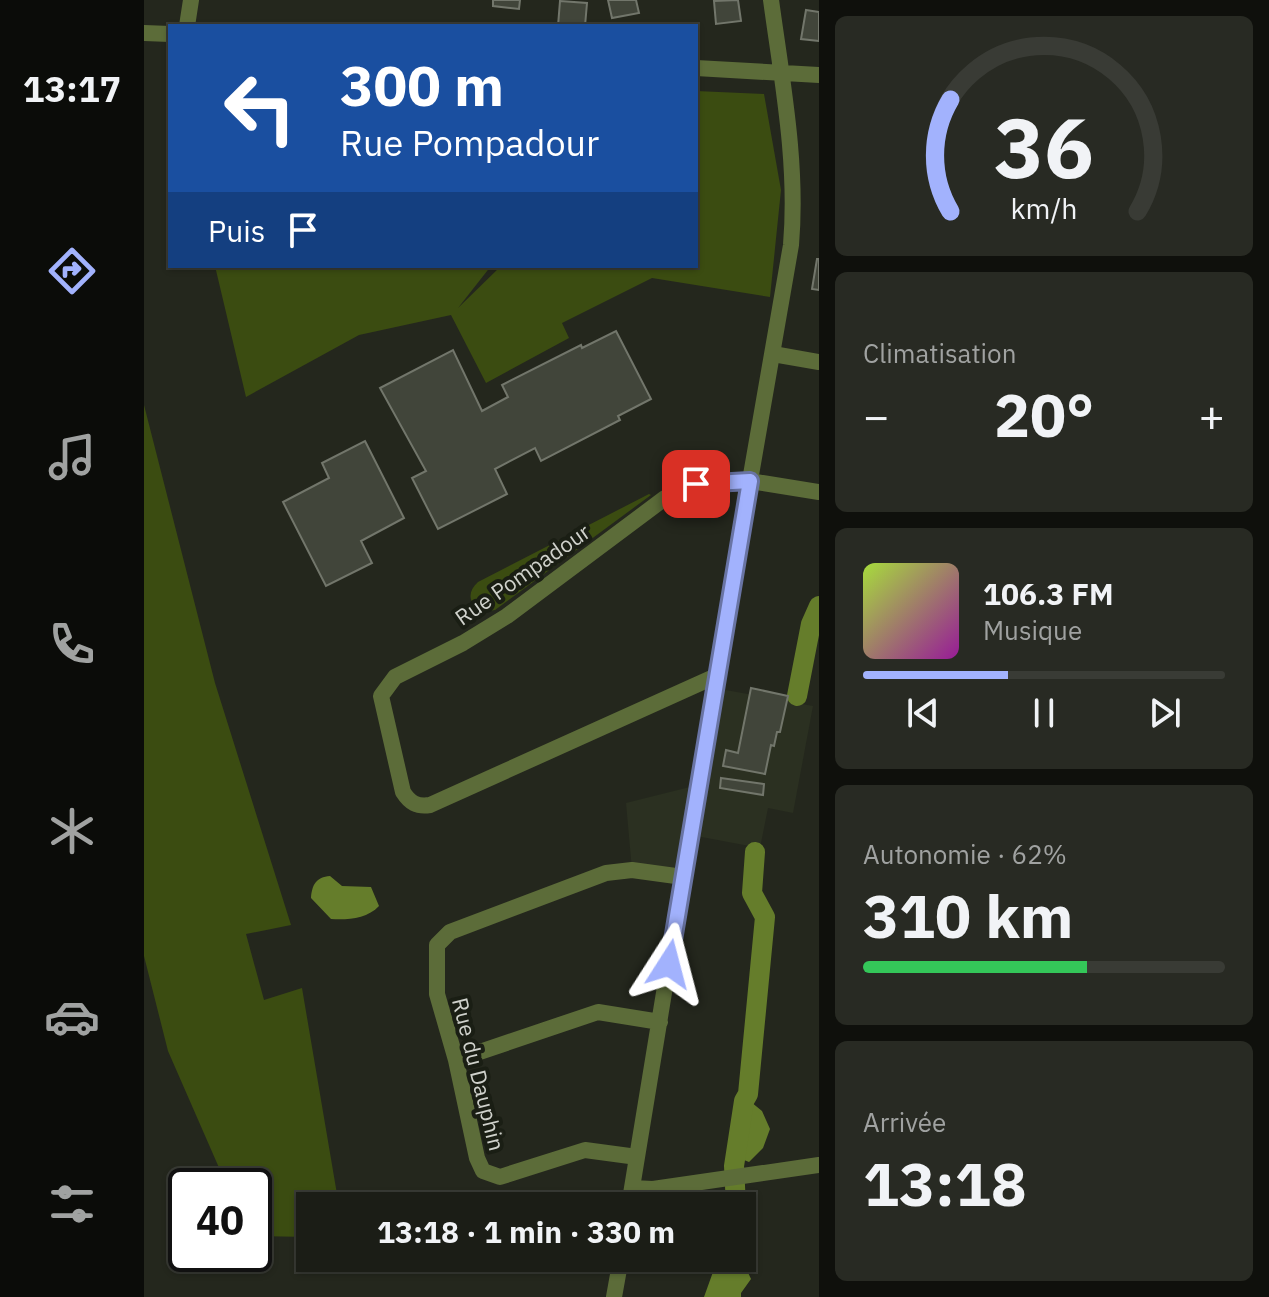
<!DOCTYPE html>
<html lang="fr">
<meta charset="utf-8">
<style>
body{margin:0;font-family:"IBM Plex Sans",sans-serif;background:#282a23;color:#f1f3f6;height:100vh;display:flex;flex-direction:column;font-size:30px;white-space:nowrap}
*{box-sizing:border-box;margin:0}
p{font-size:26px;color:#a0a2a1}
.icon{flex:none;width:44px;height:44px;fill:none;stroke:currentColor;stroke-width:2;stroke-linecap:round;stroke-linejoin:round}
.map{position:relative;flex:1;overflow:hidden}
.drawer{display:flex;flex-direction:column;gap:16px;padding:16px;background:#0f100c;width:450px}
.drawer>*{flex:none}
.guide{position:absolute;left:24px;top:24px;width:530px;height:244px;border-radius:0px;box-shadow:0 2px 6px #0004,0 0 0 2px #393b35;background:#1a4fa0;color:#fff;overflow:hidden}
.speed{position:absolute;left:24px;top:1168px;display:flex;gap:16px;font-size:40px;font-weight:700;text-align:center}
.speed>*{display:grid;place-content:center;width:104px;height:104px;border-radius:50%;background:#1b1d16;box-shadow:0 2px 6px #0004,0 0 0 2px #393b35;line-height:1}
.speed .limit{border:4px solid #111;border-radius:12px;background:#fff;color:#111}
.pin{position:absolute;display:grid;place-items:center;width:68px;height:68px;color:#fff;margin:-34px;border-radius:16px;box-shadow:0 4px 12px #0006}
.me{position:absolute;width:88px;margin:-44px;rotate:9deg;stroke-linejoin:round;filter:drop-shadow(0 0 6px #0008)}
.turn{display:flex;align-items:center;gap:28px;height:168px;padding:0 40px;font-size:36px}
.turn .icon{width:104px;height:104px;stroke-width:2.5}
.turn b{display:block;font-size:56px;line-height:68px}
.then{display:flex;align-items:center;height:76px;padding:0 40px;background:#0003;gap:16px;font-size:30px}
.big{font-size:60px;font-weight:700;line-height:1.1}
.drawer .widget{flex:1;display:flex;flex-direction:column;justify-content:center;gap:12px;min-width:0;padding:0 28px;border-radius:12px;background:#282a23}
.drawer .dial{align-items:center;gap:0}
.dial svg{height:208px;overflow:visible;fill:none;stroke:#393b35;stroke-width:7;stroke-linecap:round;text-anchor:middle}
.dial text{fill:#f1f3f6;stroke:none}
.song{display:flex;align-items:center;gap:24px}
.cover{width:96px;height:96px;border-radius:12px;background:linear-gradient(135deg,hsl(80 70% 55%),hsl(300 70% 35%))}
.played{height:8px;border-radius:4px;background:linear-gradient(90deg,#a2b2fd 40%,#393b35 40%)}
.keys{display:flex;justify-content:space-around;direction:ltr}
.heat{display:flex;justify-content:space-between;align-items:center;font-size:44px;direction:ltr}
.charge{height:12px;border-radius:6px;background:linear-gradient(90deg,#34c759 62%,#393b35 0)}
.trip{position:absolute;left:152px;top:1192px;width:460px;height:80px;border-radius:0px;background:#1b1d16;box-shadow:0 2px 6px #0004,0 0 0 2px #393b35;font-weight:700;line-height:80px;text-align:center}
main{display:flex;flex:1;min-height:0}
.dock{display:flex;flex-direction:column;width:144px;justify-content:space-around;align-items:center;background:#0b0c09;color:#a0a2a1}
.dock .icon{width:56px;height:56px}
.dock .current{color:#a2b2fd}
.dock b{font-size:36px;color:#f1f3f6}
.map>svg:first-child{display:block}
.built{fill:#2b3021}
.green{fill:#3b4c11}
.water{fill:#657d2b}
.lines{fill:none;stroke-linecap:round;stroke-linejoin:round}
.river{stroke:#657d2b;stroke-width:20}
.building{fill:#41453a;stroke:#72766b;stroke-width:2}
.minor{stroke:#5c6c39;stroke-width:16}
.route-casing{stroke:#6974a4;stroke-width:20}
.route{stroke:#a2b2fd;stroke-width:14}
.labels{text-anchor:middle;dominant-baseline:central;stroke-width:8;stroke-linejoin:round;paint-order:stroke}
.street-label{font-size:22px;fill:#d0d2cc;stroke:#1a1e14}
</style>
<main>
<nav class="dock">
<b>13:17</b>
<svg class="icon current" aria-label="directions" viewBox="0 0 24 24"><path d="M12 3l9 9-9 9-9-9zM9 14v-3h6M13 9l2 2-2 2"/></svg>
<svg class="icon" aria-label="music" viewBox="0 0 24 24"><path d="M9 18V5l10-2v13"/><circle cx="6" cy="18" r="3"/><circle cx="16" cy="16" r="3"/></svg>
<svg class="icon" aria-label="phone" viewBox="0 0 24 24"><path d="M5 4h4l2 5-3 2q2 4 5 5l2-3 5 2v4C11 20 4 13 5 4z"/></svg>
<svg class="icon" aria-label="climate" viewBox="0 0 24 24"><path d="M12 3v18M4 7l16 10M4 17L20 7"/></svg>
<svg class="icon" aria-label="car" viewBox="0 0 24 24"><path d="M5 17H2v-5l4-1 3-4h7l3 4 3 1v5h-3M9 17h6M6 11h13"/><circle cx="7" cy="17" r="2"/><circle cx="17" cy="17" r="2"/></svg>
<svg class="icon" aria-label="filters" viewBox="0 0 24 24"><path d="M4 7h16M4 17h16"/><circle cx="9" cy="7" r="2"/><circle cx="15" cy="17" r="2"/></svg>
</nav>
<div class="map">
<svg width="675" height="1297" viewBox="0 0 675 1297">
<rect width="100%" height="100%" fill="#24271d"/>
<!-- built -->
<path class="built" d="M 571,688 L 669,706 L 649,813 L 624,808 L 616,848 L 547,835 L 539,877 L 488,870 L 482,803 L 554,785 Z"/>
<!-- green -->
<path class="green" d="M 552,91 L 620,94 L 637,190 L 626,297 L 508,278 L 418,323 L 425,338 L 342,383 L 307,315 L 215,335 L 102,397 L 71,266 L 347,266 L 314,308 L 357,266 L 552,266 Z
M 0,405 L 71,683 L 147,925 L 102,934 L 120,1000 L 158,988 L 195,1206 L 166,1206 L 166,1237 L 110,1236 L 110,1186 L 83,1186 L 24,1051 L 0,956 Z
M 505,494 L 507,495 L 351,610 L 339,612 C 325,605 322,593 334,582 Z"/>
<!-- water -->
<path class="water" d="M 186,876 L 198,886 L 227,887 L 235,906 C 223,919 203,920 187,919 L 167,898 C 168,885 172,877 186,876 Z
M 607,1102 L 618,1111 L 626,1129 L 619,1148 L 605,1162 L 585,1154 C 584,1130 588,1117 607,1102 Z
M 598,1250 L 605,1255 L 601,1266 L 607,1279 L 597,1293 L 597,1297 L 560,1297 L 574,1258 L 598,1258 Z"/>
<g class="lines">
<!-- river -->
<path class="river" d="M 653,696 L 667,624 L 675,606
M 592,1206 L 590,1166 L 600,1101 L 604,1094 L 621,917 L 608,893 L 611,852"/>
</g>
<!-- building -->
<path class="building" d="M 349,0 L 376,0 L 375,9 L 349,6 Z
M 464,0 L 492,0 L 495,13 L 468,18 Z
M 594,0 L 597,21 L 572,24 L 570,1 Z
M 416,1 L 443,3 L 441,26 L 414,26 Z
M 662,10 L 675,12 L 675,41 L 657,39 Z
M 673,259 L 675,259 L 675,290 L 668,289 Z
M 472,331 L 507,399 L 474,416 L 476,420 L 397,461 L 391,448 L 351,469 L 363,494 L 294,529 L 268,478 L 282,471 L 236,388 L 309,350 L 338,411 L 364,397 L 358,385 L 437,345 L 438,348 Z
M 221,441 L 260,518 L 217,541 L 228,563 L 182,586 L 139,502 L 185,478 L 178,463 Z
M 607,688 L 644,696 L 636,732 L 633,732 L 630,746 L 627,745 L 621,774 L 579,766 L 582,750 L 594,753 Z
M 577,778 L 620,784 L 619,795 L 576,788 Z"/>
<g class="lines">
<!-- minor -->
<path class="minor" d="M 43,26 L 47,0
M 0,33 L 26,34
M 552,68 L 675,75
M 629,354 L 675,362
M 572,676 L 286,805 C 273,807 266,803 259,792 L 237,696 L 251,677 L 319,643 L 363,616 L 521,498 L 552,484 L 606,481 L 675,492
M 312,1060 L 454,1012 L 516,1022
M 493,1157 L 441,1150 L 356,1177 L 339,1171 L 333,1158 L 312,1060 L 293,994 L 293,945 L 306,932 L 462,873 L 488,870 L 539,877
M 488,1188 L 509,1189 L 675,1165
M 485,1206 L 572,676 L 647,245 C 654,163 638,81 627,0
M 470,1297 L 477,1258"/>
</g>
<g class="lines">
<defs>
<path id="route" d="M 525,964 L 606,481 L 552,484"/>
</defs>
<!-- route casing -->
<use href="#route" class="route-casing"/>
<!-- route -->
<use href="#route" class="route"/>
</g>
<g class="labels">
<!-- street labels -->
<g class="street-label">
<text transform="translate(378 574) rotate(-35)">Rue Pompadour</text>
<text transform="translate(335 1074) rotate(76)">Rue du Dauphin</text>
</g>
</g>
</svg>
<div class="speed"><div class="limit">40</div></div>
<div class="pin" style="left:552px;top:484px;background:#d93025"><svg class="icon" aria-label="arrive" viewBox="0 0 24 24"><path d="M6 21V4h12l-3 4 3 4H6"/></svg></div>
<svg class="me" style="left:525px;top:964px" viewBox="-20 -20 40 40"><path d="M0-17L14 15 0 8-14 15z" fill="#a2b2fd" stroke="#fff" stroke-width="4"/></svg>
<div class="trip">13:18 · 1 min · 330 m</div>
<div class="guide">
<div class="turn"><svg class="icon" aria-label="left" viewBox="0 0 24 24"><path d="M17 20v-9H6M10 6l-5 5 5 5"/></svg><div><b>300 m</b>Rue Pompadour</div></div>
<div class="then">Puis<svg class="icon" aria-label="arrive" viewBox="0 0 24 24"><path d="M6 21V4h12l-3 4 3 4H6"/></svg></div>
</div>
</div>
<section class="drawer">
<div class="widget dial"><svg viewBox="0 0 100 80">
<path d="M14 69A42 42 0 1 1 86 69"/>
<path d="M14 69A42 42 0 0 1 14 26" stroke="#a2b2fd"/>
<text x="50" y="56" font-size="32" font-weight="700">36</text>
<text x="50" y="72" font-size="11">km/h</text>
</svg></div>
<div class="widget"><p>Climatisation</p>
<div class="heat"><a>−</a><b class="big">20°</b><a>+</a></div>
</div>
<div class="widget">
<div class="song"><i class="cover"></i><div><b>106.3 FM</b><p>Musique</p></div></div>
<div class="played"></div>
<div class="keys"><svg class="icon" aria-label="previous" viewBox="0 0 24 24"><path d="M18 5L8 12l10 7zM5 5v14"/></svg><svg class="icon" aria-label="pause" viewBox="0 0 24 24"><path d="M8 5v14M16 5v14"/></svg><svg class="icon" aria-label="next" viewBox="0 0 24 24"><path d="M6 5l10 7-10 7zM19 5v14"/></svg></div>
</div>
<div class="widget"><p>Autonomie · 62%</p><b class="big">310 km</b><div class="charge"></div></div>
<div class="widget"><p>Arrivée</p><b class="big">13:18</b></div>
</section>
</main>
